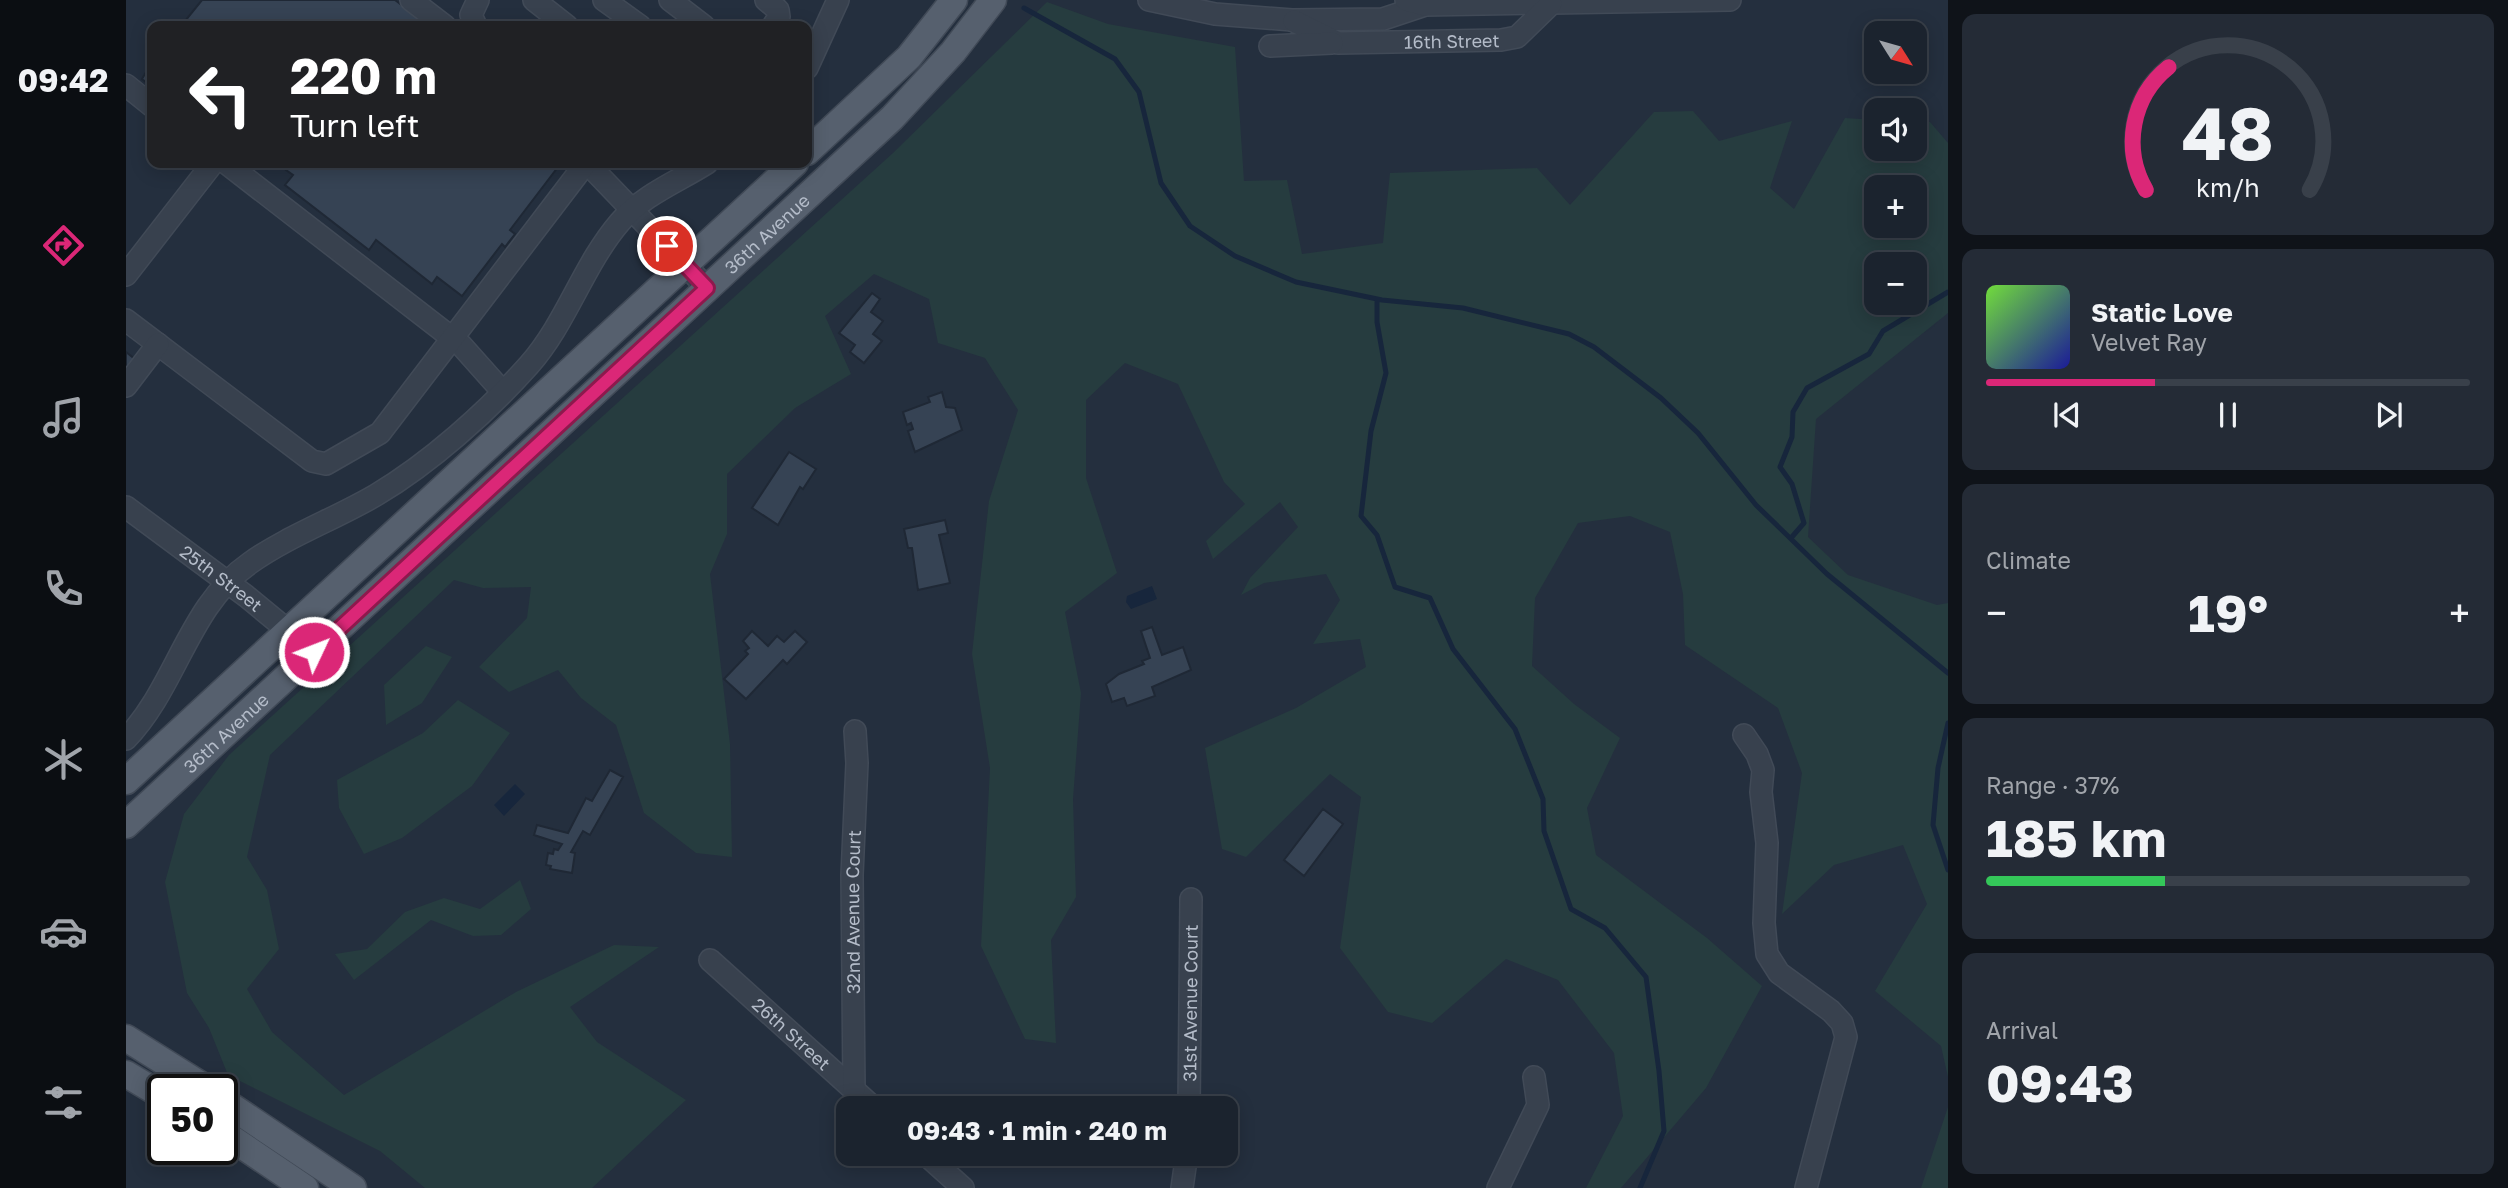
<!DOCTYPE html>
<meta charset="utf-8">
<style>
body{margin:0;font-family:"Golos Text",sans-serif;background:#242b36;color:#f1f3f6;height:100vh;display:flex;flex-direction:column;font-size:26px;white-space:nowrap}
*{box-sizing:border-box;margin:0}
p{font-size:23px;color:#a0a4aa}
.icon{flex:none;width:38px;height:38px;fill:none;stroke:currentColor;stroke-width:2;stroke-linecap:round;stroke-linejoin:round}
.map{position:relative;flex:1;overflow:hidden}
.drawer{display:flex;flex-direction:column;gap:14px;padding:14px;background:#0f1319;width:560px}
.drawer>*{flex:none}
.banner{position:absolute;left:21px;top:21px;width:665px;height:147px;border-radius:14px;box-shadow:0 4px 18px #0003,0 0 0 2px #39404a;background:#202124;color:#fff;overflow:hidden}
.needle{width:46px;rotate:127deg}
.controls{position:absolute;left:1738px;top:21px;display:grid;gap:14px}
.controls a{display:grid;place-items:center;width:63px;height:63px;border-radius:14px;background:#1b232e;box-shadow:0 4px 18px #0003,0 0 0 2px #39404a;font-size:35px}
.speed{position:absolute;left:21px;top:1074px;display:flex;gap:14px;font-size:35px;font-weight:700;text-align:center}
.speed>*{display:grid;place-content:center;width:91px;height:91px;border-radius:50%;background:#1b232e;box-shadow:0 4px 18px #0003,0 0 0 2px #39404a;line-height:1}
.speed .limit{border:4px solid #111;border-radius:10px;background:#fff;color:#111}
.pin{position:absolute;display:grid;place-items:center;width:60px;height:60px;color:#fff;margin:-30px;border:4px solid #fff;border-radius:50%;box-shadow:0 2px 7px #0007}
.me{position:absolute;width:77px;margin:-38px;rotate:47deg;stroke-linejoin:round;filter:drop-shadow(0 0 5px #0008)}
.turn{display:flex;align-items:center;gap:24px;height:147px;padding:0 28px;font-size:32px}
.turn .icon{width:91px;height:91px;stroke-width:2.5}
.turn b{display:block;font-size:49px;line-height:60px}
.big{font-size:52px;font-weight:700;line-height:1.1}
.drawer .card{flex:1;display:flex;flex-direction:column;justify-content:center;gap:10px;min-width:0;padding:0 24px;border-radius:14px;background:#242b36}
.drawer .dial{align-items:center;gap:0}
.dial svg{height:182px;overflow:visible;fill:none;stroke:#39404a;stroke-width:7;stroke-linecap:round;text-anchor:middle}
.dial text{fill:#f1f3f6;stroke:none}
.song{display:flex;align-items:center;gap:21px}
.cover{width:84px;height:84px;border-radius:10px;background:linear-gradient(135deg,hsl(100 70% 55%),hsl(240 70% 35%))}
.played{height:7px;border-radius:4px;background:linear-gradient(90deg,#db2777 35%,#39404a 35%)}
.keys{display:flex;justify-content:space-around;direction:ltr}
.heat{display:flex;justify-content:space-between;align-items:center;font-size:38px;direction:ltr}
.charge{height:10px;border-radius:5px;background:linear-gradient(90deg,#34c759 37%,#39404a 0)}
.trip{position:absolute;left:710px;top:1096px;width:402px;height:70px;border-radius:14px;background:#1b232e;box-shadow:0 4px 18px #0003,0 0 0 2px #39404a;font-weight:700;line-height:70px;text-align:center}
main{display:flex;flex:1;min-height:0}
.menu{display:flex;flex-direction:column;width:126px;justify-content:space-around;align-items:center;background:#0b0e12;color:#a0a4aa}
.menu .icon{width:49px;height:49px}
.menu .selected{color:#db2777}
.menu b{font-size:32px;color:#f1f3f6}
.map>svg:first-child{display:block}
.green{fill:#263c3f;fill-rule:evenodd}
.water{fill:#17263c}
.lines{fill:none;stroke-linecap:round;stroke-linejoin:round}
.stream{stroke:#17263c;stroke-width:5}
.building{fill:#364354;stroke:#1f2835;stroke-width:2}
.minor-casing{stroke:#414a57;stroke-width:24}
.major-casing{stroke:#414a57;stroke-width:29}
.minor{stroke:#38414e;stroke-width:21}
.major{stroke:#56606e;stroke-width:26}
.route-casing{stroke:#8e194d;stroke-width:18}
.route{stroke:#db2777;stroke-width:12}
.labels{text-anchor:middle;dominant-baseline:central;stroke-width:7;stroke-linejoin:round;paint-order:stroke}
.street-label{font-size:18px;fill:#b4bcc9;stroke:#1d2633}
</style>
<main>
<nav class="menu">
<b>09:42</b>
<svg class="icon selected" aria-label="directions" viewBox="0 0 24 24"><path d="M12 3l9 9-9 9-9-9zM9 14v-3h6M13 9l2 2-2 2"/></svg>
<svg class="icon" aria-label="music" viewBox="0 0 24 24"><path d="M9 18V5l10-2v13"/><circle cx="6" cy="18" r="3"/><circle cx="16" cy="16" r="3"/></svg>
<svg class="icon" aria-label="phone" viewBox="0 0 24 24"><path d="M5 4h4l2 5-3 2q2 4 5 5l2-3 5 2v4C11 20 4 13 5 4z"/></svg>
<svg class="icon" aria-label="climate" viewBox="0 0 24 24"><path d="M12 3v18M4 7l16 10M4 17L20 7"/></svg>
<svg class="icon" aria-label="car" viewBox="0 0 24 24"><path d="M5 17H2v-5l4-1 3-4h7l3 4 3 1v5h-3M9 17h6M6 11h13"/><circle cx="7" cy="17" r="2"/><circle cx="17" cy="17" r="2"/></svg>
<svg class="icon" aria-label="filters" viewBox="0 0 24 24"><path d="M4 7h16M4 17h16"/><circle cx="9" cy="7" r="2"/><circle cx="15" cy="17" r="2"/></svg>
</nav>
<div class="map">
<svg width="1822" height="1188" viewBox="0 0 1822 1188">
<rect width="100%" height="100%" fill="#242f3e"/>
<!-- green -->
<path class="green" d="M 921,2 L 982,24 L 1109,47 L 1118,181 L 1161,180 L 1176,254 L 1257,243 L 1264,173 L 1411,168 L 1444,205 L 1528,112 L 1567,111 L 1593,141 L 1666,121 L 1644,188 L 1668,209 L 1719,118 L 1750,120 L 1750,149 L 1788,149 L 1789,121 L 1804,122 L 1822,143 L 1822,313 L 1690,419 L 1682,537 L 1722,575 L 1811,605 L 1822,603 L 1822,1077 L 1815,1046 L 1749,991 L 1801,904 L 1777,845 L 1708,865 L 1656,914 L 1676,773 L 1652,708 L 1559,645 L 1557,594 L 1544,532 L 1504,516 L 1452,523 L 1409,598 L 1406,666 L 1448,704 L 1494,738 L 1461,808 L 1470,855 L 1581,938 L 1636,986 L 1580,1088 L 1495,1188 L 1460,1188 L 1497,1116 L 1488,1053 L 1432,980 L 1380,959 L 1306,1023 L 1262,1012 L 1214,948 L 1235,797 L 1204,774 L 1120,857 L 1096,849 L 1079,748 L 1170,708 L 1240,667 L 1234,639 L 1187,644 L 1214,600 L 1200,574 L 1138,583 L 1115,595 L 1124,578 L 1172,527 L 1154,502 L 1087,559 L 1080,541 L 1119,504 L 1098,482 L 1052,384 L 999,363 L 960,400 L 960,478 L 991,573 L 939,612 L 955,693 L 947,799 L 950,897 L 925,940 L 930,1043 L 899,1039 L 855,946 L 864,768 L 846,654 L 863,501 L 892,410 L 859,358 L 812,343 L 803,299 L 748,274 L 699,316 L 725,374 L 669,408 L 601,474 L 601,534 L 584,574 L 604,744 L 606,857 L 570,853 L 518,813 L 490,725 L 455,698 L 432,670 L 383,692 L 353,667 L 401,618 L 405,587 L 357,588 L 328,580 L 144,755 L 121,857 L 141,890 L 153,949 L 121,989 L 146,1032 L 218,1095 L 390,992 L 488,945 L 533,947 L 444,1007 L 471,1042 L 560,1100 L 466,1188 L 299,1188 L 254,1151 L 102,1075 L 83,1028 L 61,993 L 39,882 L 58,814 L 103,755 L 767,153 ZM 1788,187 L 1788,226 L 1750,226 L 1750,187 ZM 1788,264 L 1788,303 L 1750,303 L 1750,264 Z
M 300,646 L 326,657 L 296,703 L 260,725 L 258,685 Z
M 332,700 L 384,733 L 346,786 L 276,838 L 238,854 L 213,808 L 211,780 L 297,733 Z
M 394,880 L 405,909 L 375,935 L 347,936 L 305,920 L 228,980 L 209,954 L 241,949 L 279,912 L 318,898 L 354,909 Z
M 1822,1107 L 1822,1188 L 1795,1188 Z"/>
<!-- water -->
<path class="water" d="M 1026,586 L 1031,599 L 1005,609 L 1000,602 L 1001,596 Z
M 389,784 L 399,794 L 378,816 L 368,805 Z"/>
<g class="lines">
<!-- stream -->
<path class="stream" d="M 898,8 L 989,59 L 1013,92 L 1035,183 L 1064,226 L 1109,256 L 1170,282 L 1256,300 L 1337,308 L 1443,334 L 1468,347 L 1535,398 L 1572,433 L 1630,505 L 1701,574 L 1822,673
M 1251,299 L 1251,322 L 1260,373 L 1245,431 L 1235,516 L 1251,535 L 1269,587 L 1304,598 L 1327,649 L 1389,729 L 1417,799 L 1418,831 L 1445,909 L 1479,928 L 1520,977 L 1533,1071 L 1538,1131 L 1514,1188
M 1665,538 L 1678,523 L 1666,484 L 1654,467 L 1666,437 L 1667,412 L 1681,388 L 1743,354 L 1757,331 L 1822,292
M 1822,723 L 1812,768 L 1807,825 L 1822,870"/>
</g>
<!-- building -->
<path class="building" d="M 76,0 L 269,0 L 303,26 L 55,26 Z
M 26,62 L 26,87 L 16,79 Z
M 150,163 L 435,163 L 384,230 L 389,234 L 379,247 L 376,244 L 336,296 L 311,277 L 306,284 L 250,240 L 243,250 L 159,185 L 167,175 Z
M 746,293 L 754,299 L 745,312 L 757,321 L 747,334 L 756,341 L 738,363 L 724,352 L 729,345 L 713,333 Z
M 0,352 L 10,360 L 0,373 Z
M 816,392 L 820,407 L 829,408 L 836,430 L 789,452 L 782,431 L 787,429 L 785,423 L 781,425 L 777,412 L 804,402 L 802,397 Z
M 663,452 L 690,469 L 677,489 L 674,487 L 652,525 L 626,508 Z
M 819,520 L 822,533 L 813,535 L 824,583 L 792,590 L 786,548 L 782,548 L 778,529 Z
M 1026,627 L 1036,655 L 1057,647 L 1065,670 L 1026,687 L 1029,696 L 1001,706 L 998,698 L 986,702 L 980,684 L 993,674 L 1018,664 L 1016,661 L 1024,658 L 1015,631 Z
M 626,631 L 642,646 L 651,636 L 658,642 L 669,631 L 681,642 L 661,664 L 657,660 L 620,699 L 598,679 L 622,654 L 619,651 L 623,648 L 617,641 Z
M 484,770 L 497,777 L 464,835 L 457,831 L 445,852 L 449,853 L 446,873 L 424,869 L 425,866 L 420,865 L 422,853 L 427,854 L 428,849 L 432,850 L 436,844 L 408,835 L 411,825 L 442,833 L 460,798 L 466,801 Z
M 1197,809 L 1217,824 L 1178,876 L 1158,860 Z"/>
<g class="lines">
<defs>
<g id="minor">
<path d="M 285,0 L 319,26"/>
<path d="M 408,0 L 441,26"/>
<path d="M 478,0 L 514,26"/>
<path d="M 544,0 L 578,26"/>
<path d="M 640,0 L 652,10 L 653,17 L 647,26"/>
<path d="M 1023,0 L 1089,14 L 1166,20 L 1257,19 L 1299,5"/>
<path d="M 1280,0 L 1299,5 L 1604,0"/>
<path id="s1" d="M 1168,21 L 1212,43 L 1375,40 L 1391,37 L 1425,4"/>
<path d="M 350,26 L 345,15 L 352,0"/>
<path d="M 1144,46 L 1206,43"/>
<path d="M 681,68 L 712,0"/>
<path d="M 0,85 L 26,106"/>
<path d="M 100,163 L 335,345 L 376,391"/>
<path d="M 461,163 L 581,288"/>
<path d="M 0,275 L 87,163"/>
<path d="M 0,320 L 186,461 L 200,464 L 254,433 L 460,163"/>
<path d="M 0,386 L 32,344"/>
<path id="s2" d="M 0,507 L 120,596 L 188,652"/>
<path d="M 1618,735 L 1631,754 L 1637,770 L 1635,792 L 1641,843 L 1638,923 L 1641,954 L 1653,973 L 1705,1011 L 1716,1023 L 1720,1037 L 1680,1188"/>
<path d="M 0,739 C 51,686 62,606 124,563 C 162,536 209,519 250,495 C 304,463 361,412 403,365 C 441,322 457,265 494,222 C 517,195 551,182 581,163"/>
<path id="s3" d="M 584,960 L 748,1108"/>
<path id="s4" d="M 728,1090 L 726,875 L 731,763 L 729,731"/>
<path id="s5" d="M 1063,1108 L 1065,899"/>
<path d="M 798,1153 L 837,1188"/>
<path d="M 1056,1188 L 1061,1153"/>
<path d="M 1372,1188 L 1412,1105 L 1408,1077"/>
</g>
<g id="major">
<path d="M 681,152 L 783,57 L 828,0"/>
<path d="M 0,781 L 669,163"/>
<path id="s6" d="M 0,825 L 766,118 L 827,52 L 867,0"/>
<path d="M 0,1038 L 83,1090"/>
<path d="M 0,1074 L 37,1096"/>
<path d="M 96,1100 L 227,1188"/>
<path d="M 96,1132 L 179,1188"/>
</g>
</defs>
<!-- minor casing -->
<use href="#minor" class="minor-casing"/>
<!-- major casing -->
<use href="#major" class="major-casing"/>
<!-- minor -->
<use href="#minor" class="minor"/>
<!-- major -->
<use href="#major" class="major"/>
</g>
<g class="lines">
<defs>
<path id="route" d="M 188,652 L 581,288 L 541,246"/>
</defs>
<!-- route casing -->
<use href="#route" class="route-casing"/>
<!-- route -->
<use href="#route" class="route"/>
</g>
<g class="labels">
<!-- street labels -->
<g class="street-label">
<text stroke="none"><textPath href="#s1" startOffset="163">16th Street</textPath></text>
<text stroke="none"><textPath href="#s6" startOffset="872">36th Avenue</textPath></text>
<text stroke="none"><textPath href="#s2" startOffset="119">25th Street</textPath></text>
<text stroke="none"><textPath href="#s6" startOffset="136">36th Avenue</textPath></text>
<text stroke="none"><textPath href="#s4" startOffset="178">32nd Avenue Court</textPath></text>
<text stroke="none"><textPath href="#s5" startOffset="105">31st Avenue Court</textPath></text>
<text stroke="none"><textPath href="#s3" startOffset="110">26th Street</textPath></text>
</g>
</g>
</svg>
<div class="controls">
<a><svg class="needle" viewBox="-14 -14 28 28"><path d="M0-13l5 13h-10z" fill="#e53935"/><path d="M0 13l5-13h-10z" fill="#a0a4aa"/></svg></a>
<a><svg class="icon" aria-label="sound" viewBox="0 0 24 24"><path d="M4 9h4l5-4v14l-5-4H4zM17 9q2 3 0 6"/></svg></a>
<a>+</a>
<a>−</a>
</div>
<div class="speed"><div class="limit">50</div></div>
<div class="pin" style="left:541px;top:246px;background:#d93025"><svg class="icon" aria-label="arrive" viewBox="0 0 24 24"><path d="M6 21V4h12l-3 4 3 4H6"/></svg></div>
<svg class="me" style="left:188px;top:652px" viewBox="-20 -20 40 40"><circle r="17" fill="#db2777" stroke="#fff" stroke-width="3"/><path d="M0-11L8 9 0 5-8 9z" fill="#fff"/></svg>
<div class="trip">09:43 · 1 min · 240 m</div>
<div class="banner">
<div class="turn"><svg class="icon" aria-label="left" viewBox="0 0 24 24"><path d="M17 20v-9H6M10 6l-5 5 5 5"/></svg><div><b>220 m</b>Turn left</div></div>
</div>
</div>
<section class="drawer">
<div class="card dial"><svg viewBox="0 0 100 80">
<path d="M14 69A42 42 0 1 1 86 69"/>
<path d="M14 69A42 42 0 0 1 24 15" stroke="#db2777"/>
<text x="50" y="56" font-size="32" font-weight="700">48</text>
<text x="50" y="72" font-size="11">km/h</text>
</svg></div>
<div class="card">
<div class="song"><i class="cover"></i><div><b>Static Love</b><p>Velvet Ray</p></div></div>
<div class="played"></div>
<div class="keys"><svg class="icon" aria-label="previous" viewBox="0 0 24 24"><path d="M18 5L8 12l10 7zM5 5v14"/></svg><svg class="icon" aria-label="pause" viewBox="0 0 24 24"><path d="M8 5v14M16 5v14"/></svg><svg class="icon" aria-label="next" viewBox="0 0 24 24"><path d="M6 5l10 7-10 7zM19 5v14"/></svg></div>
</div>
<div class="card"><p>Climate</p>
<div class="heat"><a>−</a><b class="big">19°</b><a>+</a></div>
</div>
<div class="card"><p>Range · 37%</p><b class="big">185 km</b><div class="charge"></div></div>
<div class="card"><p>Arrival</p><b class="big">09:43</b></div>
</section>
</main>
